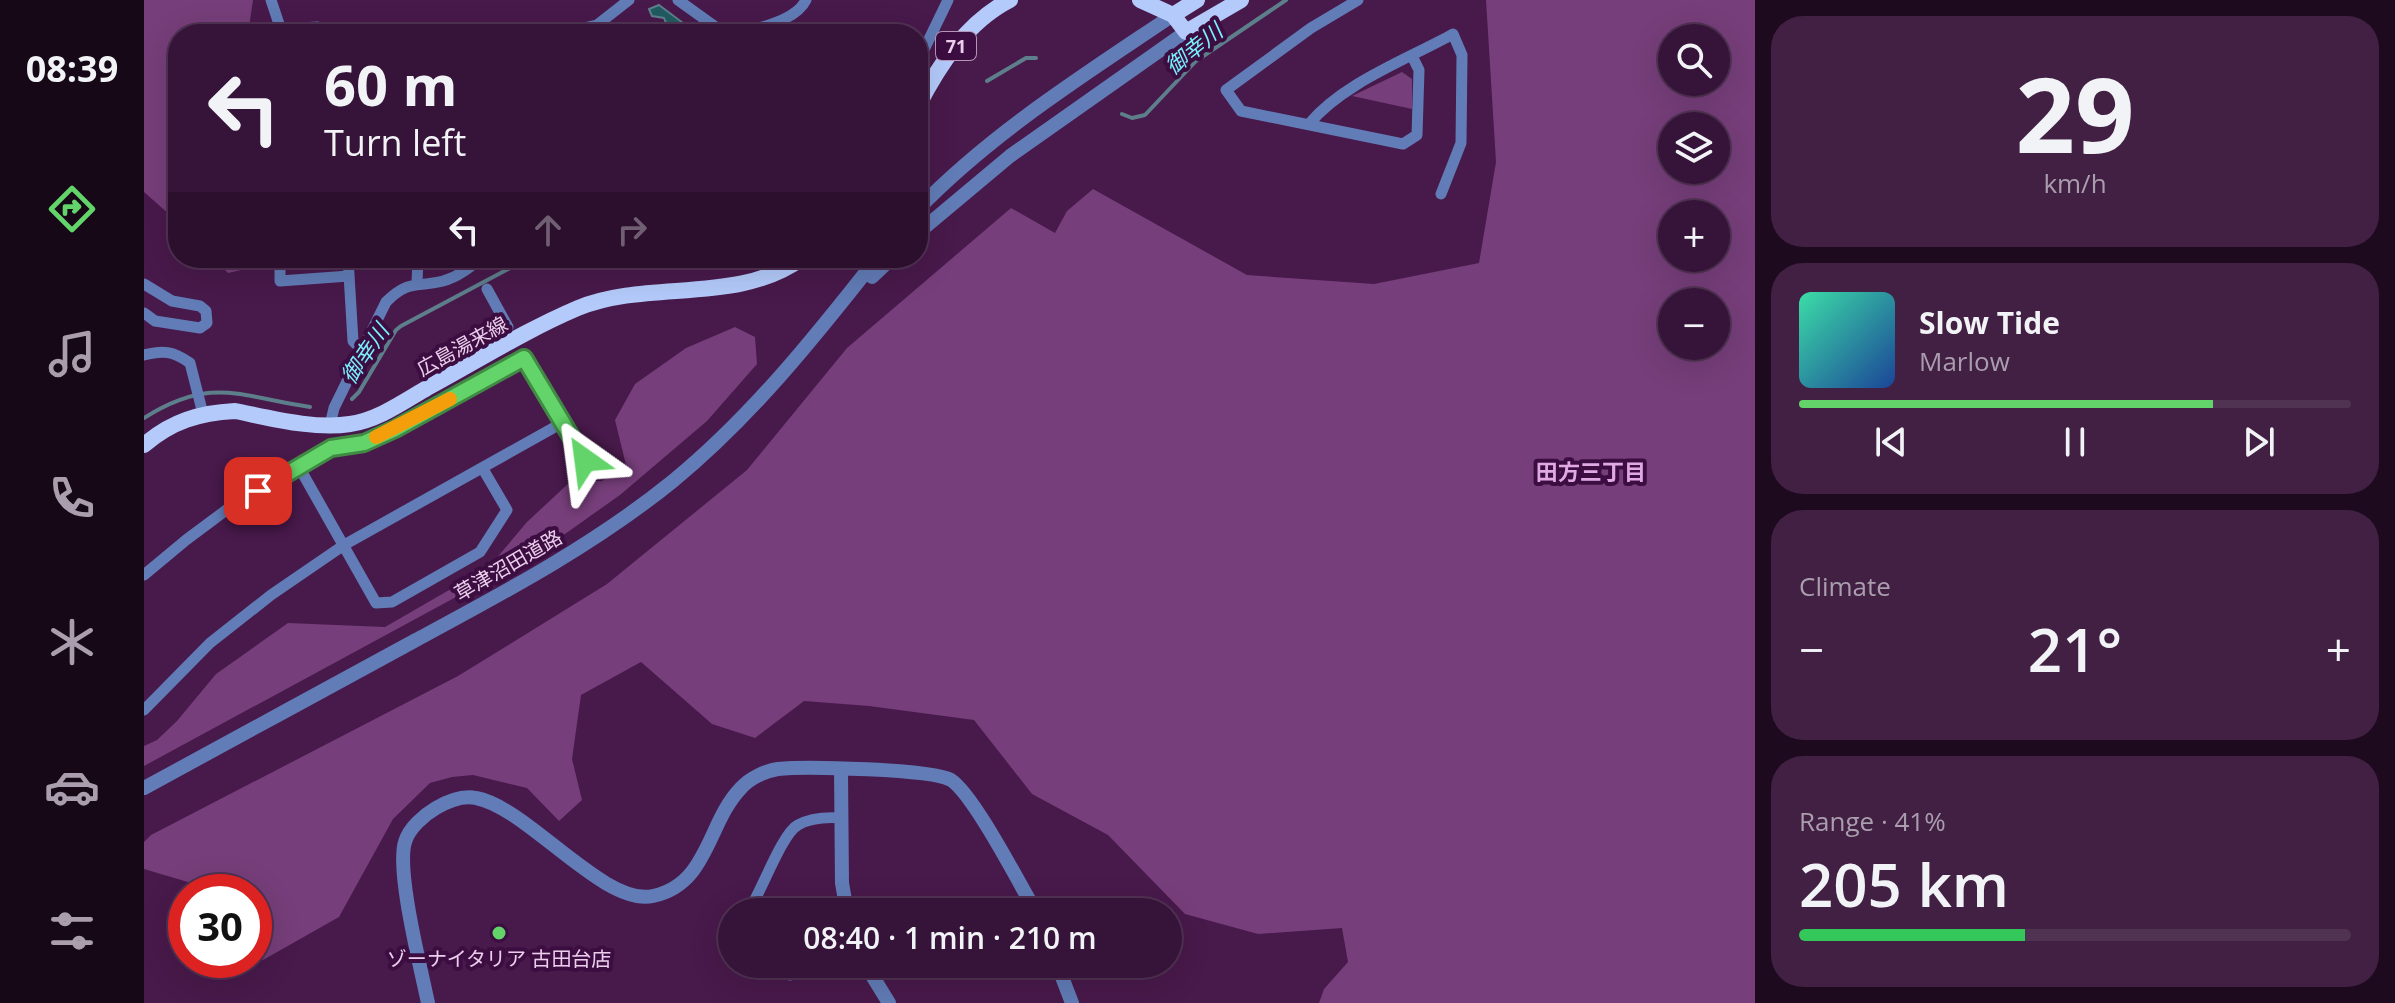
<!DOCTYPE html>
<meta charset="utf-8">
<style>
body{margin:0;font-family:"Open Sans","Noto Sans JP",sans-serif;background:#412043;color:#f1f3f6;height:100vh;display:flex;flex-direction:column;font-size:30px;white-space:nowrap}
*{box-sizing:border-box;margin:0}
p{font-size:26px;color:#aa9eae}
.icon{flex:none;width:44px;height:44px;fill:none;stroke:currentColor;stroke-width:2;stroke-linecap:round;stroke-linejoin:round}
.map{position:relative;flex:1;overflow:hidden}
.drawer{display:flex;flex-direction:column;gap:16px;padding:16px;background:#1e0a1f;width:640px}
.drawer>*{flex:none}
.banner{position:absolute;left:24px;top:24px;width:760px;height:244px;border-radius:32px;box-shadow:0 8px 32px #0002,0 0 0 2px #503253;background:#361338;color:#f1f3f6;overflow:hidden}
.fabs{position:absolute;left:1514px;top:24px;display:grid;gap:16px}
.fabs a{display:grid;place-items:center;width:72px;height:72px;border-radius:50%;background:#361338;box-shadow:0 8px 32px #0002,0 0 0 2px #503253;font-size:40px}
.speed{position:absolute;left:24px;top:874px;display:flex;gap:16px;font-size:40px;font-weight:700;text-align:center}
.speed>*{display:grid;place-content:center;width:104px;height:104px;border-radius:50%;background:#361338;box-shadow:0 8px 32px #0002,0 0 0 2px #503253;line-height:1}
.speed .limit{border:12px solid #d22;background:#fff;color:#111}
.pin{position:absolute;display:grid;place-items:center;width:68px;height:68px;color:#fff;margin:-34px;border-radius:16px;box-shadow:0 4px 12px #0006}
.me{position:absolute;width:88px;margin:-44px;rotate:329deg;stroke-linejoin:round;filter:drop-shadow(0 0 6px #0008)}
.turn{display:flex;align-items:center;gap:28px;height:168px;padding:0 24px;font-size:36px}
.turn .icon{width:104px;height:104px;stroke-width:2.5}
.turn b{display:block;font-size:56px;line-height:68px}
.lanes{display:flex;align-items:center;height:76px;padding:0 24px;background:#0003;justify-content:center;gap:40px;direction:ltr}
.lanes .off{opacity:.35}
.big{font-size:60px;font-weight:600;line-height:1.1}
.drawer .card{flex:1;display:flex;flex-direction:column;justify-content:center;gap:12px;min-width:0;padding:0 28px;border-radius:32px;background:#412043}
.drawer .dial{align-items:center;gap:0}
.dial b{font-size:104px;line-height:1}
.song{display:flex;align-items:center;gap:24px}
.cover{width:96px;height:96px;border-radius:12px;background:linear-gradient(135deg,hsl(160 70% 55%),hsl(220 70% 35%))}
.played{height:8px;border-radius:4px;background:linear-gradient(90deg,#62d469 75%,#503253 75%)}
.keys{display:flex;justify-content:space-around;direction:ltr}
.heat{display:flex;justify-content:space-between;align-items:center;font-size:44px;direction:ltr}
.charge{height:12px;border-radius:6px;background:linear-gradient(90deg,#34c759 41%,#503253 0)}
.trip{position:absolute;left:574px;top:898px;width:464px;height:80px;border-radius:40px;background:#361338;box-shadow:0 8px 32px #0002,0 0 0 2px #503253;font-weight:600;line-height:80px;text-align:center}
main{display:flex;flex:1;min-height:0}
.menu{display:flex;flex-direction:column;width:144px;justify-content:space-around;align-items:center;background:#160816;color:#aa9eae}
.menu .icon{width:56px;height:56px}
.menu .current{color:#62d469}
.menu b{font-size:36px;color:#f1f3f6}
.map>svg:first-child{display:block}
.green{fill:#763e7a;fill-rule:evenodd}
.water{fill:#205b61;stroke:#5d7e8b;stroke-width:2}
.lines{fill:none;stroke-linecap:round;stroke-linejoin:round}
.stream{stroke:#5d7e8b;stroke-width:4}
.minor{stroke:#617cb6;stroke-width:11}
.tertiary{stroke:#617cb6;stroke-width:14}
.primary{stroke:#b3cafa;stroke-width:16}
.route-casing{stroke:#408a44;stroke-width:20}
.route{stroke:#62d469;stroke-width:14}
.slow{stroke:#f59e0b;stroke-width:14}
.poi-dot{fill:#62d469;stroke:#3c0d40;stroke-width:3}
.labels{text-anchor:middle;dominant-baseline:central;stroke-width:8;stroke-linejoin:round;paint-order:stroke}
.shield{fill:#3c0d40;stroke:#b694b8;stroke-width:2}
.shield-label{font-size:18px;font-weight:bold;fill:#ebceec}
.street-label{font-size:20px;fill:#ebceec;stroke:#3c0d40}
.poi-label{font-size:20px;fill:#ebceec;stroke:#3c0d40}
.water-label{font-size:22px;font-style:italic;fill:#79f0fd;stroke:#3c0d40}
.neighbourhood-label{font-size:22px;font-weight:bold;fill:#e1a9e4;stroke:#3c0d40}
</style>
<main>
<nav class="menu">
<b>08:39</b>
<svg class="icon current" aria-label="directions" viewBox="0 0 24 24"><path d="M12 3l9 9-9 9-9-9zM9 14v-3h6M13 9l2 2-2 2"/></svg>
<svg class="icon" aria-label="music" viewBox="0 0 24 24"><path d="M9 18V5l10-2v13"/><circle cx="6" cy="18" r="3"/><circle cx="16" cy="16" r="3"/></svg>
<svg class="icon" aria-label="phone" viewBox="0 0 24 24"><path d="M5 4h4l2 5-3 2q2 4 5 5l2-3 5 2v4C11 20 4 13 5 4z"/></svg>
<svg class="icon" aria-label="climate" viewBox="0 0 24 24"><path d="M12 3v18M4 7l16 10M4 17L20 7"/></svg>
<svg class="icon" aria-label="car" viewBox="0 0 24 24"><path d="M5 17H2v-5l4-1 3-4h7l3 4 3 1v5h-3M9 17h6M6 11h13"/><circle cx="7" cy="17" r="2"/><circle cx="17" cy="17" r="2"/></svg>
<svg class="icon" aria-label="filters" viewBox="0 0 24 24"><path d="M4 7h16M4 17h16"/><circle cx="9" cy="7" r="2"/><circle cx="15" cy="17" r="2"/></svg>
</nav>
<div class="map">
<svg width="1611" height="1003" viewBox="0 0 1611 1003">
<rect width="100%" height="100%" fill="#48194b"/>
<!-- green -->
<path class="green" d="M 0,0 L 109,0 L 104,34 L 34,34 L 34,222 L 0,192 Z
M 1342,0 L 1611,0 L 1611,1003 L 1175,1003 L 1180,989 L 1204,962 L 1198,928 L 1114,934 L 1041,914 L 964,835 L 888,794 L 830,720 L 725,706 L 660,701 L 611,738 L 568,724 L 497,662 L 437,695 L 428,759 L 438,800 L 415,821 L 383,788 L 329,775 L 308,777 L 286,783 L 249,819 L 195,917 L 119,960 L 110,949 L 110,892 L 61,892 L 54,885 L 0,869 L 0,842 L 7,835 L 314,676 L 463,584 L 603,470 L 703,348 L 867,208 L 911,233 L 923,211 L 949,189 L 1103,275 L 1230,284 L 1335,263 L 1352,162 ZM 1572,38 L 1572,82 L 1528,82 L 1528,38 ZM 1572,126 L 1572,170 L 1528,170 L 1528,126 ZM 1572,214 L 1572,258 L 1528,258 L 1528,214 ZM 1572,302 L 1572,346 L 1528,346 L 1528,302 Z
M 1258,72 L 1268,79 L 1268,109 L 1208,96 Z
M 69,258 L 113,258 L 114,266 L 84,273 Z
M 591,327 L 611,337 L 613,364 L 563,421 L 476,495 L 397,551 L 0,766 L 0,746 L 13,740 L 33,721 L 72,674 L 144,623 L 241,627 L 345,567 L 383,522 L 426,482 L 458,481 L 482,465 L 471,420 L 491,384 L 542,348 Z"/>
<!-- water -->
<path class="water" d="M 515,5 L 547,29 L 552,24 L 562,34 L 526,34 L 520,18 L 508,16 L 505,9 Z"/>
<g class="lines">
<!-- stream -->
<path class="stream" d="M 843,81 L 882,58 L 892,58
M 978,114 L 988,118 L 1001,115 L 1052,61 L 1142,0
M 208,399 L 215,392 L 252,330 L 257,326 L 385,258
M 0,418 C 69,375 95,397 166,407"/>
<!-- minor -->
<path class="minor" d="M 127,0 L 138,33
M 534,0 L 573,28 L 576,34
M 1214,0 L 1167,28 L 1082,90 L 1097,111 L 1259,144 L 1273,135 L 1275,70 L 1268,56
M 138,29 L 174,27 L 178,34
M 412,34 L 453,25 L 485,0
M 596,34 C 616,27 652,21 662,0
M 774,62 L 804,0
M 1165,124 C 1199,83 1262,60 1309,34 L 1318,55 L 1317,143 L 1297,194
M 136,258 L 136,281 L 205,276
M 204,258 L 209,341 L 219,351
M 273,283 L 274,258
M 0,284 L 28,301 L 56,306 L 62,311 L 63,323 L 56,328 L 11,321 L 0,313
M 343,289 L 364,327
M 0,355 C 19,350 29,351 46,363 L 59,414
M 186,425 L 190,408 L 242,302 C 265,279 272,288 299,281 C 314,277 325,268 337,258
M 155,467 L 232,603 L 248,602 L 336,552 L 363,510 L 339,469
M 0,575 L 42,540 L 93,502 L 187,448 L 220,443 L 251,429 L 380,358 L 441,460
M 0,710 L 66,643 L 127,595 L 200,545 L 418,423
M 604,912 C 617,893 638,833 654,825 C 666,818 684,817 698,818
M 629,964 L 646,975"/>
<!-- tertiary -->
<path class="tertiary" d="M 774,209 C 849,132 940,75 1029,15
M 774,233 L 866,156 L 1042,32
M 728,277 L 748,258
M 697,770 L 698,883 L 703,912
M 0,788 C 91,739 181,689 272,640 C 361,592 450,545 529,481 C 607,417 671,337 733,258
M 721,964 L 745,1003
M 913,964 L 928,1003
M 284,1003 C 277,969 252,871 261,842 C 265,828 280,815 292,808 C 304,801 318,795 332,798 C 383,807 460,907 509,896 C 565,884 563,823 597,788 C 606,778 621,771 634,769 C 660,766 789,769 807,780 C 830,795 876,885 892,912"/>
<!-- primary -->
<path class="primary" d="M 996,0 L 1029,15 L 1042,32 L 1097,0
M 1029,15 L 1053,0
M 774,106 C 795,65 823,22 866,0
M 0,445 C 28,421 55,413 91,411 C 126,418 172,430 206,424 C 234,420 259,402 283,388 C 333,361 382,330 434,308 C 505,279 594,305 658,258"/>
</g>
<g class="lines">
<defs>
<path id="route" d="M 114,491 L 187,448 L 220,443 L 251,429 L 380,358 L 441,460"/>
</defs>
<!-- route casing -->
<use href="#route" class="route-casing"/>
<!-- route -->
<use href="#route" class="route"/>
<!-- slow -->
<path class="slow" d="M 232,437 L 306,399"/>
</g>
<!-- markers -->
<circle class="poi-dot" cx="355" cy="933" r="8"/>
<g class="labels">
<!-- shield labels -->
<rect class="shield" x="792" y="32" width="40" height="28" rx="6"/>
<g class="shield-label">
<text x="812" y="46">71</text>
</g>
<!-- street labels -->
<g class="street-label">
<text transform="translate(318 346) rotate(-29)">広島湯来線</text>
<text transform="translate(364 565) rotate(-30)">草津沼田道路</text>
</g>
<!-- poi labels -->
<g class="poi-label">
<text x="355" y="958">ゾーナイタリア 古田台店</text>
</g>
<!-- water labels -->
<g class="water-label">
<text transform="translate(1049 48) rotate(-39)">御幸川</text>
<text transform="translate(220 353) rotate(-56)">御幸川</text>
</g>
<!-- neighbourhood labels -->
<g class="neighbourhood-label">
<text x="1447" y="471">田方三丁目</text>
</g>
</g>
</svg>
<div class="fabs">
<a><svg class="icon" aria-label="search" viewBox="0 0 24 24"><circle cx="10" cy="10" r="6"/><path d="M15 15l6 6"/></svg></a>
<a><svg class="icon" aria-label="layers" viewBox="0 0 24 24"><path d="M12 4l9 5-9 5-9-5zM3 14l9 5 9-5"/></svg></a>
<a>+</a>
<a>−</a>
</div>
<div class="speed"><div class="limit">30</div></div>
<div class="pin" style="left:114px;top:491px;background:#d93025"><svg class="icon" aria-label="arrive" viewBox="0 0 24 24"><path d="M6 21V4h12l-3 4 3 4H6"/></svg></div>
<svg class="me" style="left:441px;top:460px" viewBox="-20 -20 40 40"><path d="M0-17L14 15 0 8-14 15z" fill="#62d469" stroke="#fff" stroke-width="4"/></svg>
<div class="trip">08:40 · 1 min · 210 m</div>
<div class="banner">
<div class="turn"><svg class="icon" aria-label="left" viewBox="0 0 24 24"><path d="M17 20v-9H6M10 6l-5 5 5 5"/></svg><div><b>60 m</b>Turn left</div></div>
<div class="lanes"><svg class="icon" aria-label="left" viewBox="0 0 24 24"><path d="M17 20v-9H6M10 6l-5 5 5 5"/></svg><svg class="icon off" aria-label="ahead" viewBox="0 0 24 24"><path d="M12 20V5M6 11l6-6 6 6"/></svg><svg class="icon off" aria-label="right" viewBox="0 0 24 24"><path d="M7 20v-9h11M14 6l5 5-5 5"/></svg></div>
</div>
</div>
<section class="drawer">
<div class="card dial"><b>29</b><p>km/h</p></div>
<div class="card">
<div class="song"><i class="cover"></i><div><b>Slow Tide</b><p>Marlow</p></div></div>
<div class="played"></div>
<div class="keys"><svg class="icon" aria-label="previous" viewBox="0 0 24 24"><path d="M18 5L8 12l10 7zM5 5v14"/></svg><svg class="icon" aria-label="pause" viewBox="0 0 24 24"><path d="M8 5v14M16 5v14"/></svg><svg class="icon" aria-label="next" viewBox="0 0 24 24"><path d="M6 5l10 7-10 7zM19 5v14"/></svg></div>
</div>
<div class="card"><p>Climate</p>
<div class="heat"><a>−</a><b class="big">21°</b><a>+</a></div>
</div>
<div class="card"><p>Range · 41%</p><b class="big">205 km</b><div class="charge"></div></div>
</section>
</main>
